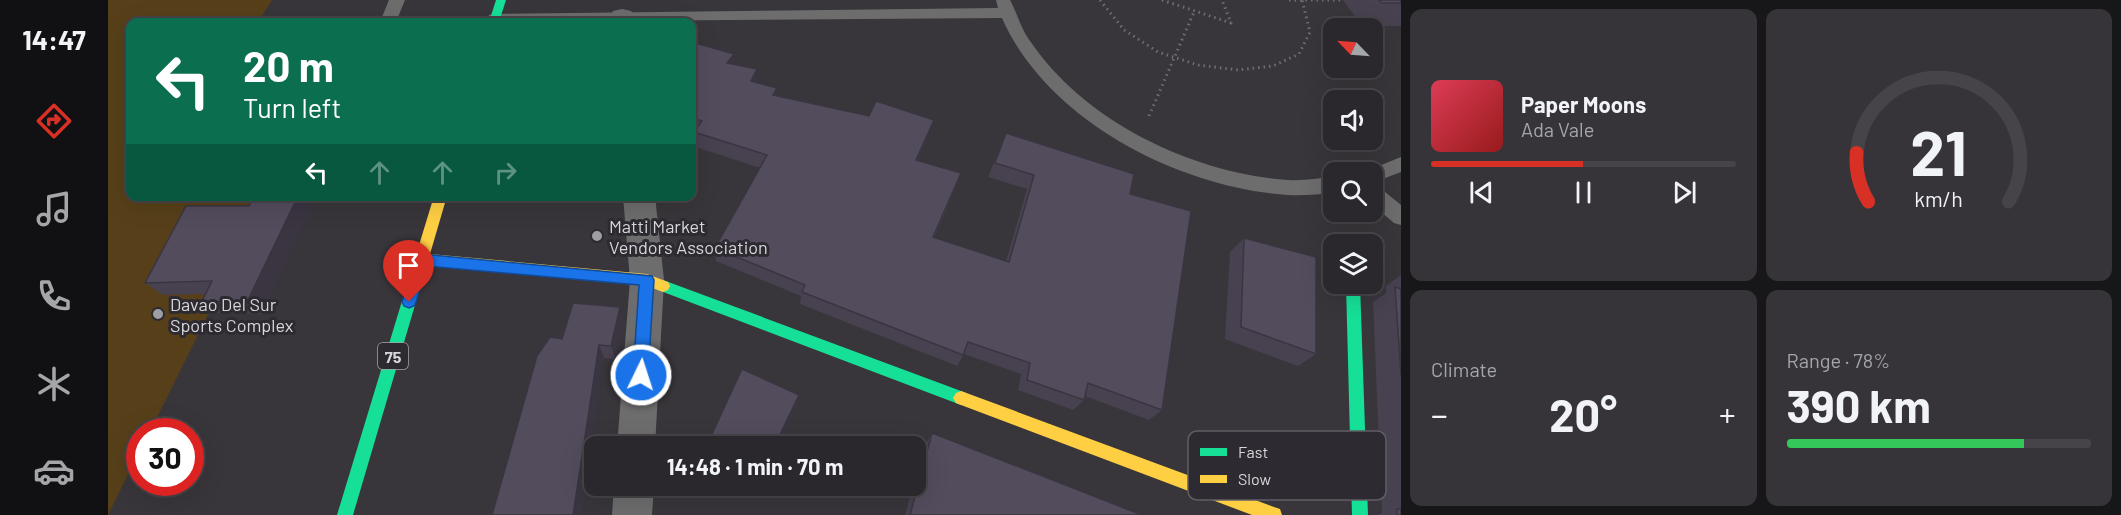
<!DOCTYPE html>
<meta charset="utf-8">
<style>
body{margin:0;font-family:Barlow,sans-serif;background:#363438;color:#f1f3f6;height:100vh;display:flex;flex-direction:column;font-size:22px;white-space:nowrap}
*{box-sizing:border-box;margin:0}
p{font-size:20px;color:#a5a6a9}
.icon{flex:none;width:33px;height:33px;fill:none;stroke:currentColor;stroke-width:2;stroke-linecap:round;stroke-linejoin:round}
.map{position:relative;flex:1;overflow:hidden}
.panel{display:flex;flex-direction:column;gap:9px;padding:9px;background:#171618;width:720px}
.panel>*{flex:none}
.banner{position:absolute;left:18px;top:18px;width:570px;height:183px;border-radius:12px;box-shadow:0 6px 24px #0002,0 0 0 2px #464448;background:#0b6e4f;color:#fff;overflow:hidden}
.needle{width:39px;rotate:295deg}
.fabs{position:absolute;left:1215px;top:18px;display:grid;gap:12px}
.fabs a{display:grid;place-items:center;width:60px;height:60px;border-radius:12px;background:#2a282c;box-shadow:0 6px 24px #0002,0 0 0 2px #464448;font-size:30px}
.speed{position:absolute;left:18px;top:418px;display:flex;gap:12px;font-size:30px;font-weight:700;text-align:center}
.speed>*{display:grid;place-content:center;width:78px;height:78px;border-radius:50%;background:#2a282c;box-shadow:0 6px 24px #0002,0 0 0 2px #464448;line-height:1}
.speed .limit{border:9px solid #d22;background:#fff;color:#111}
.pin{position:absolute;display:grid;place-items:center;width:51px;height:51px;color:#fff;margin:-62px -26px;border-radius:50% 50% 50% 0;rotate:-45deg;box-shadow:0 0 6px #0007}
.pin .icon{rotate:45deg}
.me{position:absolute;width:66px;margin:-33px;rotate:4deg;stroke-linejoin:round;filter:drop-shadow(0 0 4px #0008)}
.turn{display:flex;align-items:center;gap:21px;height:126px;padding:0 18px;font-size:27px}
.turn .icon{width:78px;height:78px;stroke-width:2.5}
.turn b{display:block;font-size:42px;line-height:51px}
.lanes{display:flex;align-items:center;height:57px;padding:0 18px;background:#0003;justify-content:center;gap:30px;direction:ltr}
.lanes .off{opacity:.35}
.big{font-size:45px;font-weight:700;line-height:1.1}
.panel .card{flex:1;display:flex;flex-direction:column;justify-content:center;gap:9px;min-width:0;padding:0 21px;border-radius:12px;background:#363438}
.panel .dial{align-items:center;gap:0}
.dial svg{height:156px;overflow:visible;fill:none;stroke:#464448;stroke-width:7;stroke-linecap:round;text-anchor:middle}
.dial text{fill:#f1f3f6;stroke:none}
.song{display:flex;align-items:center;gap:18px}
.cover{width:72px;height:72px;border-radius:9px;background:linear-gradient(135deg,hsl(350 70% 55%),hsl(0 70% 35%))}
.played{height:6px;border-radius:3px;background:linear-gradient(90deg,#d93025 50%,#464448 50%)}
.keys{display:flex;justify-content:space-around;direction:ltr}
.heat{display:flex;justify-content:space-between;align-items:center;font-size:33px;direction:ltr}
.charge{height:9px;border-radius:4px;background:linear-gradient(90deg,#34c759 78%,#464448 0)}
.panel .tiles{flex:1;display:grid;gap:9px;grid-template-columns:repeat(2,1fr)}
.trip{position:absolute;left:476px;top:436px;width:342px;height:60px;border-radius:12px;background:#2a282c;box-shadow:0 6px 24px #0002,0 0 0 2px #464448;font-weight:700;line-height:60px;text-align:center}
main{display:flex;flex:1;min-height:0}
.menu{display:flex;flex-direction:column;width:108px;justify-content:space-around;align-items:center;background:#111012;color:#a5a6a9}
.menu .icon{width:42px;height:42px}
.menu .active{color:#d93025}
.menu b{font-size:27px;color:#f1f3f6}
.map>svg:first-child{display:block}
.green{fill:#574019}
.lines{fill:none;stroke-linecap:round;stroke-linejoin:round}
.path{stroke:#6f6f70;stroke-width:3;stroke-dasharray:1.5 4;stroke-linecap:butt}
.lane{fill:#6e6d6e;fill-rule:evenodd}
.street{fill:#6e6d6e;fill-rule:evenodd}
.fast{fill:#16e098;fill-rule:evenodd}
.slow{fill:#ffcf43;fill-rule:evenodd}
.wall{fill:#474150}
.shaded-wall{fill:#3a3541}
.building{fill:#534c5d;stroke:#3a3541;stroke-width:1.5}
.route{fill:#1a73e8;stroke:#114b97;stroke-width:1.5}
.poi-dot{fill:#9f9ea2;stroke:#2d2b31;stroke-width:2}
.labels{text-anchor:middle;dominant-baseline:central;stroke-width:6;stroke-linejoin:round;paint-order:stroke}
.shield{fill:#2d2b31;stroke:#a4a3a7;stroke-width:1.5}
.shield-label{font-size:16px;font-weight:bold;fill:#d7d6da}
.poi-label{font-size:18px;fill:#d7d6da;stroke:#2d2b31;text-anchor:start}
.key{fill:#2d2b31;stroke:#605e64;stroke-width:1.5}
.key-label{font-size:16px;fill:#d7d6da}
</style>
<main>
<nav class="menu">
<b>14:47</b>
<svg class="icon active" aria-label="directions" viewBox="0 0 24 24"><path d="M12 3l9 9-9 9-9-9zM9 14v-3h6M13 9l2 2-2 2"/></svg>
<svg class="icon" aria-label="music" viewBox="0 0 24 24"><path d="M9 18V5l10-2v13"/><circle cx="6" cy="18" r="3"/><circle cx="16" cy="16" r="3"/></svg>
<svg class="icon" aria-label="phone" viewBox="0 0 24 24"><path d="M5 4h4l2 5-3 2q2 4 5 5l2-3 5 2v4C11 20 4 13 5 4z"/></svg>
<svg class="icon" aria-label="climate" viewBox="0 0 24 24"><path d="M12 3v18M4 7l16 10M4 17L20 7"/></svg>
<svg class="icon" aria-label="car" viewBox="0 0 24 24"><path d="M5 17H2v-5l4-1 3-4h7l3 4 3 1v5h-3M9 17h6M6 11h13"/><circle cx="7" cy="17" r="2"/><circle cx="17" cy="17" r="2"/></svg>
</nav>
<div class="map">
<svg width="1293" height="515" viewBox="0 0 1293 515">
<rect width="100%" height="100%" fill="#38363a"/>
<!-- green -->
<path class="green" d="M 0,0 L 164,0 L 150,22 L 22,22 L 22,196 L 158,197 L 42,432 L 32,432 L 31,452 L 0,515 Z"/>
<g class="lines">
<!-- path -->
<path class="path" d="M 992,0 L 1016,30 L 1050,52 L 1090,65 L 1130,70 L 1165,66 L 1191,54 L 1202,32 L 1194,0
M 1054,0 L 1123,23 L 1114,0
M 1181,0 L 1235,0
M 1041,116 L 1086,12"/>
<!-- lane -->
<path class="lane" d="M 281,0 L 297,0 L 288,22 L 272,22 Z
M 888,0 L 902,0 C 909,13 913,29 922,41 C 977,122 1084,173 1180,180 C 1195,181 1211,178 1226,177 L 1226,193 C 1211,194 1195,196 1180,195 C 1072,188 939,121 894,18 L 381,22 L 379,19 L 381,15 L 387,14 L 890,8 Z
M 1293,157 L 1293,172 L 1264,183 L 1264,172 L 1256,172 Z
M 1264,184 L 1271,187 L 1293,205 L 1293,225 L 1286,223 L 1264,204 Z"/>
<!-- street -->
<path class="street" d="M 514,9 L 523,11 L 527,17 L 526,22 L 500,22 L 505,11 Z
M 515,196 L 547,196 L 556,280 L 547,447 L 509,447 L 522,280 Z
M 506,486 L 546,486 L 544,515 L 504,515 Z"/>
<!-- fast -->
<path class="fast" d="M 388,0 L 398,0 L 391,22 L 381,22 Z
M 308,272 L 313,274 L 315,278 L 245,515 L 229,515 L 301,278 L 303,274 Z
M 555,280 L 853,391 L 858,393 L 861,398 L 858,403 L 853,405 L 550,290 L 548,286 L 550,282 Z
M 1238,284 L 1252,284 L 1260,515 L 1244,515 Z"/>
<!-- slow -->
<path class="slow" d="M 326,196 L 339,196 L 322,254 L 539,274 L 560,282 L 562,286 L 560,290 L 555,292 L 539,286 L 319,265 L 313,282 L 308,284 L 303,282 L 301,278 Z
M 853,391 L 1166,507 L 1172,509 L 1174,515 L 1144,515 L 853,405 L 848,403 L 845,398 L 848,393 Z"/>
</g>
<!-- wall -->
<path class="wall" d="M 1235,0 L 1293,0 L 1293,26 L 1254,26 Z
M 584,42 L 626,64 L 649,69 L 649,82 L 669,96 L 821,135 L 810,161 L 848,187 L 826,238 L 898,261 L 919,189 L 880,177 L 898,133 L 1022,194 L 1054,410 L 1041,420 L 977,396 L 976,400 L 965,410 L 910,390 L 913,374 L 856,354 L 849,366 L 692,304 L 693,296 L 608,261 L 607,248 L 652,168 L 588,147 L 586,133 L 584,132 Z
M 78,206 L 154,314 L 110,313 L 94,301 L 97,294 L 55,295 L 37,283 Z
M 1136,238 L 1208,354 L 1190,366 L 1117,339 L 1122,252 Z
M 1293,275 L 1293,515 L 1269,515 L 1274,513 L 1265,302 L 1278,293 L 1278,286 Z
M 517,321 L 508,360 L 496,358 L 454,339 Z
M 824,433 L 1034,515 L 797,515 L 805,486 L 807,486 L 807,480 L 817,445 Z
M 618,486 L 651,486 L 644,499 Z"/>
<!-- shaded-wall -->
<path class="shaded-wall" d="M 626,54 L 626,69 L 619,63 Z
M 649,69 L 649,84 L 643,81 Z
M 826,120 L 821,135 L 804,174 L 808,160 Z
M 190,196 L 209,196 L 154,314 L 139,302 Z
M 512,307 L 517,321 L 508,360 L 503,346 Z
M 491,345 L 496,358 L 474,515 L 465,515 Z
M 691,395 L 690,405 L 669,447 L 666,447 Z
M 647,486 L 651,486 L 644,499 L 644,491 Z"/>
<!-- building -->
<path class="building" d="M 1271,0 L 1293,0 L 1293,3 L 1274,3 Z
M 584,42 L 626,54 L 619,63 L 649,69 L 643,81 L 669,88 L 665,95 L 761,116 L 768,101 L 826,120 L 808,160 L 853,173 L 825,237 L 901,262 L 926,175 L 887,163 L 898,133 L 1026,174 L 1022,194 L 1083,211 L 1054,410 L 980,383 L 976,400 L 919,380 L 922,363 L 860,342 L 855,355 L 694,292 L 697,285 L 607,248 L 659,155 L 586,132 L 594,121 L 584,118 Z
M 146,196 L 190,196 L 139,302 L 94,301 L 104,281 L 37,283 L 78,206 L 141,206 Z
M 1136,238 L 1208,257 L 1208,354 L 1133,327 Z
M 1287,287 L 1293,289 L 1293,375 Z
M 465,303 L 512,307 L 503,346 L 491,345 L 465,515 L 384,515 L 429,356 L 442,337 L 454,339 Z
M 634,369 L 691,395 L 666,447 L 598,447 Z
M 824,433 L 1034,515 L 802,515 Z
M 635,486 L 647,486 L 644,491 Z
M 1289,509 L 1293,509 L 1293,515 L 1289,515 Z"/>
<!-- route -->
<path class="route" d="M 314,254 L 544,276 L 546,280 L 540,375 L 538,380 L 533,382 L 527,380 L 525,375 L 531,285 L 319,266 L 308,302 L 306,306 L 301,308 L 296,306 L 294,302 L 307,259 L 309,255 Z"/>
<!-- markers -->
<g class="poi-dot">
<circle cx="489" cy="236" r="6"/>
<circle cx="50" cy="314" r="6"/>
</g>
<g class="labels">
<!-- shield labels -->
<rect class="shield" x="270" y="343" width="30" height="26" rx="4.5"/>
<g class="shield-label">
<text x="285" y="356">75</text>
</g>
<!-- poi labels -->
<g class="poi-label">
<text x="501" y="226">Matti Market<tspan x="501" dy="21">Vendors Association</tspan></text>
<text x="62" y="304">Davao Del Sur<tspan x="62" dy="21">Sports Complex</tspan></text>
</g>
</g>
<!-- legend -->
<rect x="1080" y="431" width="198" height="69" rx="9" class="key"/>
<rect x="1092" y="448" width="27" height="8" fill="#16e098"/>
<rect x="1092" y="475" width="27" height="8" fill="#ffcf43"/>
<g class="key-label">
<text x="1130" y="458">Fast</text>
<text x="1130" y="485">Slow</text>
</g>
</svg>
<div class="fabs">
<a><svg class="needle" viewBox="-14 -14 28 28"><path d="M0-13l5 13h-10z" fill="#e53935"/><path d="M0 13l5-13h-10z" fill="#a5a6a9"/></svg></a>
<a><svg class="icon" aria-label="sound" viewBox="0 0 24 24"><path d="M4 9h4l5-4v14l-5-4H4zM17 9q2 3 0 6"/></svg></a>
<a><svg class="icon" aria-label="search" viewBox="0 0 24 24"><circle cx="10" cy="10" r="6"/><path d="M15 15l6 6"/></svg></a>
<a><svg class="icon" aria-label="layers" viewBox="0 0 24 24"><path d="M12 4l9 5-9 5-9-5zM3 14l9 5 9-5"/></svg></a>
</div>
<div class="speed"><div class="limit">30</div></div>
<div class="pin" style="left:301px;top:302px;background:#d93025"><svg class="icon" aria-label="arrive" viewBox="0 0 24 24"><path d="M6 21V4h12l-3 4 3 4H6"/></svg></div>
<svg class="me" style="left:533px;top:375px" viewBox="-20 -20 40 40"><circle r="17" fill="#1a73e8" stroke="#fff" stroke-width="3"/><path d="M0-11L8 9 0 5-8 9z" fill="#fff"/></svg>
<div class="trip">14:48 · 1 min · 70 m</div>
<div class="banner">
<div class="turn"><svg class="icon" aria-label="left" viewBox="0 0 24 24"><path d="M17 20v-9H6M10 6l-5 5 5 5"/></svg><div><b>20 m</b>Turn left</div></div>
<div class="lanes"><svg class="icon" aria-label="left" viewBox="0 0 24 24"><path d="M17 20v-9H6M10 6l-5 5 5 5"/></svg><svg class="icon off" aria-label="ahead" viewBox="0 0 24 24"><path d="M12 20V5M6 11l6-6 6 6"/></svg><svg class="icon off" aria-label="ahead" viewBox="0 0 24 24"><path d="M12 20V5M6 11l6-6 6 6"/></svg><svg class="icon off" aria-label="right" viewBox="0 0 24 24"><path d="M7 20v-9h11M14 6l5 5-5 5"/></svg></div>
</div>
</div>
<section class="panel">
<div class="tiles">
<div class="card">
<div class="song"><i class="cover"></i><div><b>Paper Moons</b><p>Ada Vale</p></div></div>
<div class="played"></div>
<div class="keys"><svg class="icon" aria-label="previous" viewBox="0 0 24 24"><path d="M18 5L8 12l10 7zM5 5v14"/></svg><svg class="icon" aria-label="pause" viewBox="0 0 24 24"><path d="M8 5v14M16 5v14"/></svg><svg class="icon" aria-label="next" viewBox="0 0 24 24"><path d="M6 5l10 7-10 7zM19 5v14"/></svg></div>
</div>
<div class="card dial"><svg viewBox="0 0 100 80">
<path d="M14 69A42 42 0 1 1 86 69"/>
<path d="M14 69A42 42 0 0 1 8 44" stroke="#d93025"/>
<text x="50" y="56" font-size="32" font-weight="700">21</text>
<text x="50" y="72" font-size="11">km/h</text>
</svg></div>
<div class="card"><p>Climate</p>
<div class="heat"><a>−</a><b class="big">20°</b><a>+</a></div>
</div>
<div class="card"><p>Range · 78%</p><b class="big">390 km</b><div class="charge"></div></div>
</div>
</section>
</main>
